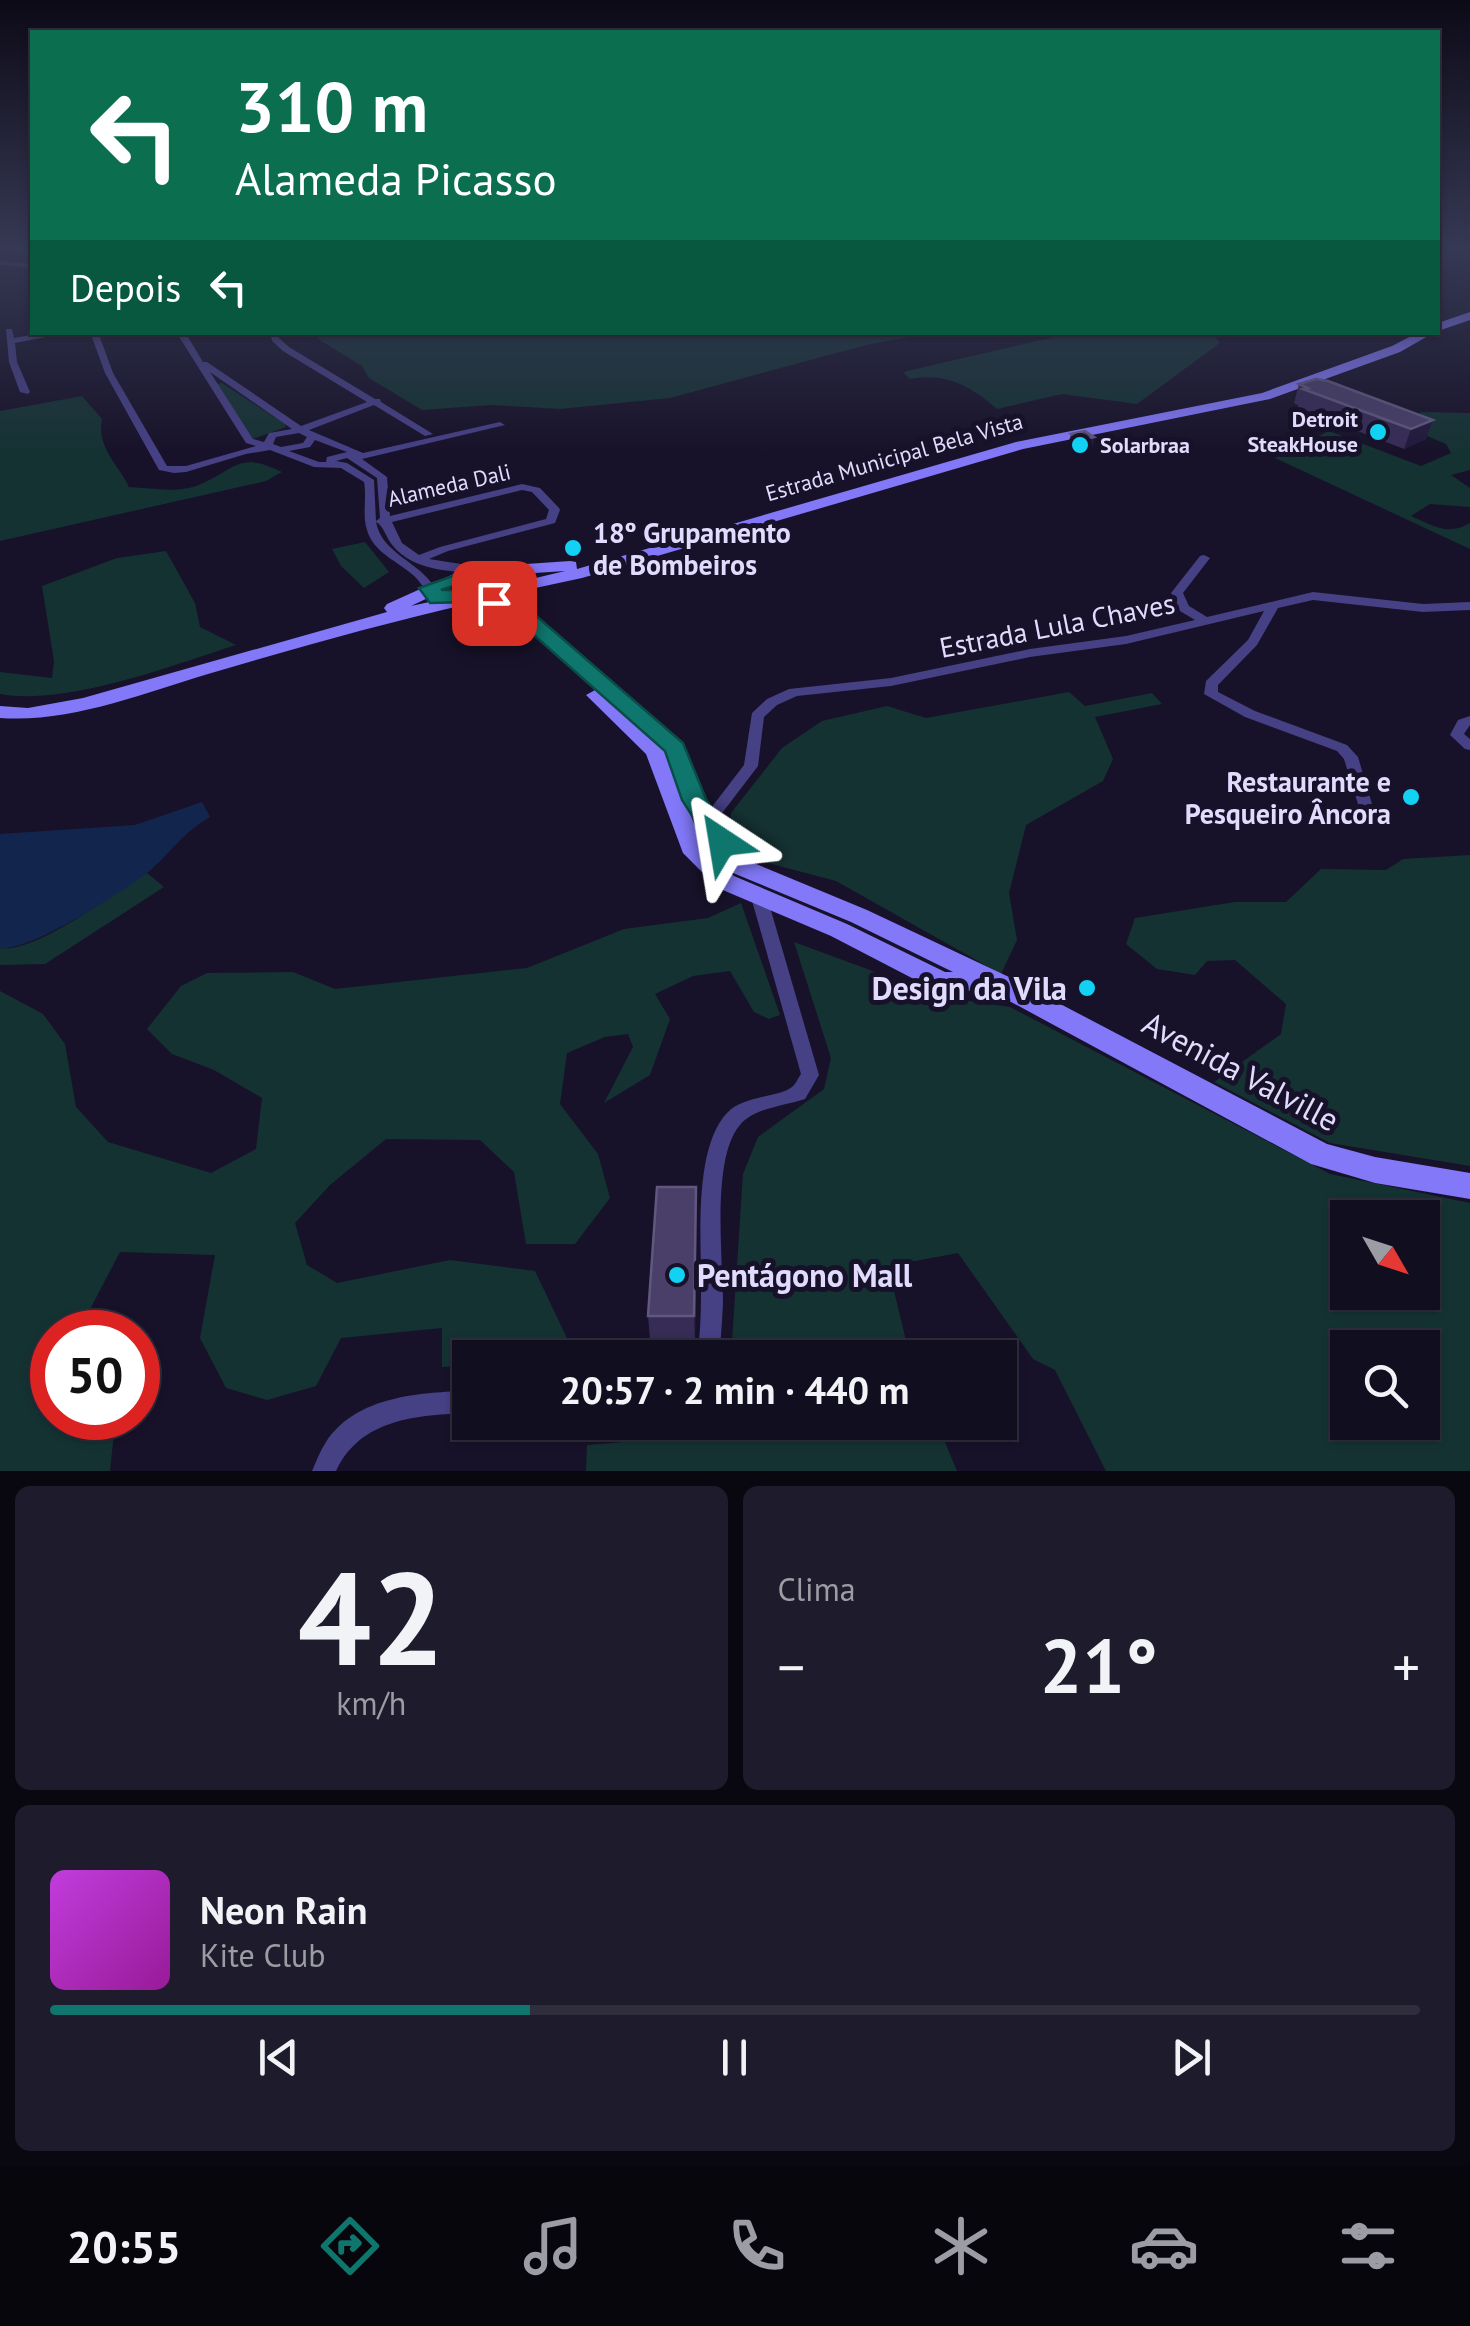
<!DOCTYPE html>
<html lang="pt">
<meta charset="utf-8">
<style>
body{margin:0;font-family:"PT Sans",sans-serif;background:#1e1c2c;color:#f1f3f6;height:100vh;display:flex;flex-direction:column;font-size:38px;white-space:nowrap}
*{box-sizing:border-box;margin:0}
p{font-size:32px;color:#9c9ca4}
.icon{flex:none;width:55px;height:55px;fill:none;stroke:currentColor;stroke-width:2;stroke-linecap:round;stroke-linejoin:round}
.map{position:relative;height:1471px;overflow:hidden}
.drawer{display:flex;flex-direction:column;gap:15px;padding:15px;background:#090811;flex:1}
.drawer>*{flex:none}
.guide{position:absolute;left:30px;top:30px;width:1410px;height:305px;border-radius:0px;box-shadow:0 2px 8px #0004,0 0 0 2px #302e3d;background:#0b6e4f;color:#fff;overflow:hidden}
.needle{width:65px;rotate:129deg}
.fabs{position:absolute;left:1330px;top:1200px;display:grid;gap:20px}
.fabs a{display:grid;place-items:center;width:110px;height:110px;border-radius:0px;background:#110e1f;box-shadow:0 2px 8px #0004,0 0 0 2px #302e3d;font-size:50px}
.speed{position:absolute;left:30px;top:1310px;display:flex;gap:20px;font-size:50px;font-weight:700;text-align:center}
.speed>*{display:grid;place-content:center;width:130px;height:130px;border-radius:50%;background:#110e1f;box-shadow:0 2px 8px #0004,0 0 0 2px #302e3d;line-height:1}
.speed .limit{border:15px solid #d22;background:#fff;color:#111}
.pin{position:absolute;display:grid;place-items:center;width:85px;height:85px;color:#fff;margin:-42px;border-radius:20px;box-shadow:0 5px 15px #0006}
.me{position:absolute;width:110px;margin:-55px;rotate:327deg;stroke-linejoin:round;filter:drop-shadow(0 0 8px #0008)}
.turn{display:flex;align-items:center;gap:35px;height:210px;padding:0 40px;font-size:45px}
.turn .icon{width:130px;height:130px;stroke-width:2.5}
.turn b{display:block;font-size:70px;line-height:85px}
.then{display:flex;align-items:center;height:95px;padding:0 40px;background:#0003;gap:20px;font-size:38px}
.big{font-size:75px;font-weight:700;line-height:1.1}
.drawer .tile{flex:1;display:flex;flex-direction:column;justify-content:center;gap:15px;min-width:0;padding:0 35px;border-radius:15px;background:#1e1c2c}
.drawer .dial{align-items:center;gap:0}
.dial b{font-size:130px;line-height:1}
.song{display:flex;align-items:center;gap:30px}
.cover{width:120px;height:120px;border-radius:15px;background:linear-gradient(135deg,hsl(290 70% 55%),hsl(300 70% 35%))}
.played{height:10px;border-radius:5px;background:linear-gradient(90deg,#0f766e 35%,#302e3d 35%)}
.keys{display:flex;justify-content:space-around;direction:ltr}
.heat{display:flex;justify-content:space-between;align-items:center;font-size:55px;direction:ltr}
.drawer .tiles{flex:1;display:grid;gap:15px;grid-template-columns:1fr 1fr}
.tile:last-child{grid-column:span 2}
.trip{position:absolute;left:452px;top:1340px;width:565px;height:100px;border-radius:0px;background:#110e1f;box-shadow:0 2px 8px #0004,0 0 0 2px #302e3d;font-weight:700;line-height:100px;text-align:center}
.tab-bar{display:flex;height:160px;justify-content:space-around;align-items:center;background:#07060c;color:#9c9ca4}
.tab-bar .icon{width:70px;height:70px}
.tab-bar .active{color:#0f766e}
.tab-bar b{font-size:45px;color:#f1f3f6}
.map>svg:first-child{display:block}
.green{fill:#153233;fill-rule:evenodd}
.water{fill:#12264d}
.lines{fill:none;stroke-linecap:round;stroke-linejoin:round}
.street{fill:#464085;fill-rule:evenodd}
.secondary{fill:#8278f8;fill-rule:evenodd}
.wall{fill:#372c56}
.shaded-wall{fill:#221a3c}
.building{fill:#493f68;stroke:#61587f;stroke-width:2.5}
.route{fill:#0f766e;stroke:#0a4d48;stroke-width:2.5}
.poi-dot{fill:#13d1f2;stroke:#171229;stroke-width:4}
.labels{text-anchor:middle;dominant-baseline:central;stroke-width:10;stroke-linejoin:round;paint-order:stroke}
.far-poi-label{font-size:22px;font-weight:bold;fill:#e1dcfd;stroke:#171229;text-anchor:end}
.far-street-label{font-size:22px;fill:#e1dcfd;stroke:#171229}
.poi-label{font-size:28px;font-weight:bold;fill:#e1dcfd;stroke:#171229;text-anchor:start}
.street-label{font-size:28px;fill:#e1dcfd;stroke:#171229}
.near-poi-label{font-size:32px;font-weight:bold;fill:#e1dcfd;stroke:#171229;text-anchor:end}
.near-street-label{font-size:32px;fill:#e1dcfd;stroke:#171229}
</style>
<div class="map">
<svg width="1470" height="1471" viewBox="0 0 1470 1471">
<rect width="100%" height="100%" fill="#171229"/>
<!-- green -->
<path class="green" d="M 1075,332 L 1212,333 L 1220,343 L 1137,404 L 1062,394 L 997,409 C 971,386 945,372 910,379 L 903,372 Z
M 319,333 L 319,332 L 931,333 L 866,345 L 670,398 L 560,409 L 492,405 L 422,410 L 369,378 L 362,366 L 318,339 Z
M 222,383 L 285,424 L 286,427 L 253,439 L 216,384 Z
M 82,396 L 102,419 C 96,447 118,464 129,487 C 152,488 180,494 201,484 C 237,468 239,451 282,472 L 266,481 L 0,541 L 0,411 Z
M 1421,412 L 1470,413 L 1470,470 L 1451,475 L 1470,488 L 1470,507 L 1430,504 L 1411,516 C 1433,526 1448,536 1470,523 L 1470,549 L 1275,458 L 1329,431 L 1421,466 L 1451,453 L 1446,444 L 1406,427 Z
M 365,542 L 389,572 L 364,588 L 341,566 L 332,549 Z
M 166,551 L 195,603 L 200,627 L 236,645 C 170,666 67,706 0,694 L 0,672 L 52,678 L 54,661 L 42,586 L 117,558 Z
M 1069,692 L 1085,706 L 1152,693 L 1162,704 L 1095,717 L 1113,759 L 1103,781 L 1026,825 L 1009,893 L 1017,940 L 1001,974 L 836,881 L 764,862 L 729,828 L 731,813 L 782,748 L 822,721 L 887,706 L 926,718 Z
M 1470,855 L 1470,1166 L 1330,1143 L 1214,1082 L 1281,1034 L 1286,1004 L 1235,960 L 1207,961 L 1195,975 L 1157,969 L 1126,944 L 1135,918 L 1235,902 L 1286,902 L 1321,869 L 1386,870 L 1403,859 Z
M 147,873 L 164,887 L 45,964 L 0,965 L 0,948 C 38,953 113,893 147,873 Z
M 741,903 L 780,1015 L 769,1019 L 754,1012 L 730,971 L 693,976 L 655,994 L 670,1019 L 650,1075 L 604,1103 L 633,1047 L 628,1034 L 605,1037 L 567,1053 L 560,1104 L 598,1154 L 610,1198 L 575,1244 L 526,1244 L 514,1172 L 480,1140 L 386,1139 L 330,1185 L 295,1223 L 307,1265 L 337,1283 L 450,1260 L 535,1271 L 576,1357 L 470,1358 L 470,1365 L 442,1367 L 442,1328 L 341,1338 L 316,1386 L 267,1400 L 226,1388 L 200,1338 L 215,1255 L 120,1252 L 78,1332 L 52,1332 L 52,1381 L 44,1398 L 52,1403 L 52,1418 L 83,1418 L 114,1433 L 110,1471 L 0,1471 L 0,991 L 43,1014 L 65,1044 L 76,1107 L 108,1142 L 211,1173 L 256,1149 L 262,1098 L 214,1070 L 172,1054 L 147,1029 L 181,986 L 207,973 L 293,972 L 335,989 L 527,968 L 624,929 L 708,918 Z
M 794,942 L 943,997 L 1010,1007 L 1330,1174 L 1470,1203 L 1470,1471 L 1106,1471 L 1055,1370 L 1033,1359 L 958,1253 L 888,1266 L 910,1357 L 731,1357 L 743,1174 L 758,1137 L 824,1089 L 831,1058 ZM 1348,1218 L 1422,1218 L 1422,1292 L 1348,1292 ZM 1348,1348 L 1422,1348 L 1422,1422 L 1348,1422 Z
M 696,1423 L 937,1423 L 957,1471 L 586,1471 L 587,1445 L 671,1438 Z"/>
<!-- water -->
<path class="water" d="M 202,802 L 210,817 C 183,832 169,855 146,874 C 121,893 29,952 0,948 L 0,834 L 135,825 Z"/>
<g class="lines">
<!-- street -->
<path class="street" d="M 0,247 L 18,247 L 0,251 Z
M 0,261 L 32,264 L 32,268 L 0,265 Z
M 6,329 L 12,329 L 14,338 L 48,332 L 72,332 L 15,343 L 17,362 L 30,392 L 28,394 L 20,392 L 9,362 Z
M 90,332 L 98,332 L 113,373 L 167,466 L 186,466 L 256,446 L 246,443 L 176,332 L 185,332 L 203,362 L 207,362 L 301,426 L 367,402 L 283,351 L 272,341 L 270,332 L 278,332 L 279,338 L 289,347 L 375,399 L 380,399 L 381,402 L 433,434 L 425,436 L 374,405 L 309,430 L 363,453 L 500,422 L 505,425 L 362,459 L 387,477 L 390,516 L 522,484 L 540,488 L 559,508 L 560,510 L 555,523 L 448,551 L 429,559 L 486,568 L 486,572 L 482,573 C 452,572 414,571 393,546 C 386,538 384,526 376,522 C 382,554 419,561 435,588 L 429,592 C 422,587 419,580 413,575 C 396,560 374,553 367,530 C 362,515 367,497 364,482 L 341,468 L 314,467 L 270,450 L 246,454 L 186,472 L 174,473 L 159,470 L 105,373 ZM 210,372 L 292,429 L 269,433 L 264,442 L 253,439 ZM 299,433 L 307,437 L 303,443 L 281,447 L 273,444 L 276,437 ZM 315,440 L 347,452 L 327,457 L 326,462 L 319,462 L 289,451 L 310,447 ZM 347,458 L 377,478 L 380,518 L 376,521 L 374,480 L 347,463 L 336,461 ZM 522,490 L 532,492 L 549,510 L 546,519 L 440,547 L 419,555 L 402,543 L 392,522 Z
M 1204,555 L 1210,558 L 1183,593 L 1189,606 L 1207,617 L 1313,592 L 1423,604 L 1470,602 L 1470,610 L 1423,612 L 1313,600 L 1278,608 L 1257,645 L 1218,685 L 1218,692 L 1255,711 L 1347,745 L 1358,757 L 1372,804 L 1370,807 L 1360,807 L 1358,804 L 1344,759 L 1337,751 L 1245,717 L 1204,694 L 1206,681 L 1248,640 L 1264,611 L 1126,644 L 1030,657 L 891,686 L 797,696 L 777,705 L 764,717 L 758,766 L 713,825 L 703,825 L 701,821 L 744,765 L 752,713 L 767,699 L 789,689 L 891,678 L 1030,649 L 1126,636 L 1195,620 L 1180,611 L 1171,593 L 1200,556 Z
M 1470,716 L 1470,725 L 1464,734 L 1470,739 L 1470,750 L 1465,749 L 1450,735 L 1458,720 Z
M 759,891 L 765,893 L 767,897 L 819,1075 L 805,1099 C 784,1106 754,1108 740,1125 C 711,1158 723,1259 723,1303 C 722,1321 721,1339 719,1358 L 697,1358 C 700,1337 701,1316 701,1295 C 702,1246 692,1150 727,1113 C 744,1095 778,1098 792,1087 C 796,1084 798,1078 801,1074 L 751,897 L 753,893 Z
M 470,1391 L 470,1413 C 418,1415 361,1418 336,1471 L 312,1471 C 316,1462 320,1451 326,1442 C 356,1396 421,1392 470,1391 Z
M 579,1422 L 666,1422 L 663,1430 C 637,1441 608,1441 582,1430 Z"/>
<!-- secondary -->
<path class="secondary" d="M 1470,312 L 1470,320 L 1438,331 L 1438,323 Z
M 1419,332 L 1435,332 L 1400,352 L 1270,399 L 1023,449 L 582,578 L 526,590 L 533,614 L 682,743 L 704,798 L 749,861 L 867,910 L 1009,977 L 1327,1144 L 1375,1157 L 1470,1173 L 1470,1199 L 1375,1183 L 1311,1164 L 989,990 L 942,992 L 933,989 L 831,936 L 718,888 L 683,853 L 646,754 L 586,695 L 597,689 L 534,634 L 521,635 L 488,607 L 473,603 C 384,623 296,648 208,674 C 141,694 70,723 0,718 L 0,706 L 28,708 L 83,698 L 387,612 L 384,608 L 387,604 L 467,568 L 570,561 L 576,562 L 577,569 L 1016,442 L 1262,393 L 1392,346 ZM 565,571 L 523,581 L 520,574 ZM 490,576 L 506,580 L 507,585 L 411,606 L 470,578 ZM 510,594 L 515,612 L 495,598 ZM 685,801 L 733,873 L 851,922 L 953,972 L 945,972 L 847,924 L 734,876 L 704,849 Z"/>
</g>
<!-- wall -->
<path class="wall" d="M 1299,384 L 1433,420 L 1426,439 L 1404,449 L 1298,408 L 1298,405 L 1294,403 Z
M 1071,434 L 1094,437 L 1092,447 L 1077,449 L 1069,443 Z
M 697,1211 L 695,1339 L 650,1339 L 648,1316 Z"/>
<!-- shaded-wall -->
<path class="shaded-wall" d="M 1433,420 L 1426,439 L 1404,449 L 1411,429 Z
M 1094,437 L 1092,447 L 1077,449 L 1079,440 Z
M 696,1187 L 697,1211 L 695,1339 L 694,1316 Z"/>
<!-- building -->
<path class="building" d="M 1316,379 L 1328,381 L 1433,420 L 1411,429 L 1303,389 L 1308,388 L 1299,384 Z
M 1085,431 L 1094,437 L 1079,440 L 1071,434 Z
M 657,1187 L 696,1187 L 694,1316 L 648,1316 Z"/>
<!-- sky -->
<linearGradient id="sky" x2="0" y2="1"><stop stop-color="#0d0a17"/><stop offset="0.55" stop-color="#363954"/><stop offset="1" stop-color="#363954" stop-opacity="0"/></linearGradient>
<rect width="1470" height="453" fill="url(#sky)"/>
<!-- route -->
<path class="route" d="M 483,565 L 520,572 L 534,614 L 683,743 L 706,799 L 734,842 L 731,848 L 713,848 L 682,800 L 665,751 L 518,621 L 505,581 L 484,576 L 441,590 L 471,590 L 501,599 L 504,603 L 494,609 L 470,602 L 430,603 L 419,588 Z"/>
<!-- markers -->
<g class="poi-dot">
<circle cx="1378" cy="432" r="10"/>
<circle cx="1080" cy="445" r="10"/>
<circle cx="573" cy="548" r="10"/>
<circle cx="1411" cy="797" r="10"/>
<circle cx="1087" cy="988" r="10"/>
<circle cx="677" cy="1275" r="10"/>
</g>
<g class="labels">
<!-- far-poi labels -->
<g class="far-poi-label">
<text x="1358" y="419">Detroit<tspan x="1358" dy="25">SteakHouse</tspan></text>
<text x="1100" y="445" text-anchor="start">Solarbraa</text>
</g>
<!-- far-street labels -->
<g class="far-street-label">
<text transform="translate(894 457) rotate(-16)">Estrada Municipal Bela Vista</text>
<text transform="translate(449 485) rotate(-13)">Alameda Dali</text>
</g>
<!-- poi labels -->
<g class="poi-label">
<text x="593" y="532">18º Grupamento<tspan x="593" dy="32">de Bombeiros</tspan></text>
<text x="1391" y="781" text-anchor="end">Restaurante e<tspan x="1391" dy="32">Pesqueiro Âncora</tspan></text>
</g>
<!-- street labels -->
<g class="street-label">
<text transform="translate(1057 625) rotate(-11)">Estrada Lula Chaves</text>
</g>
<!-- near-poi labels -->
<g class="near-poi-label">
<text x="1067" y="988">Design da Vila</text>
<text x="697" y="1275" text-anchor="start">Pentágono Mall</text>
</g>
<!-- near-street labels -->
<g class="near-street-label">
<text transform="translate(1241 1071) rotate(28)">Avenida Valville</text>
</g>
</g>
</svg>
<div class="fabs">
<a><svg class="needle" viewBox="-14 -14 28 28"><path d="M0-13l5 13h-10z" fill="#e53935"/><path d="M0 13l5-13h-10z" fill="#9c9ca4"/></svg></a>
<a><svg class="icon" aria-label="search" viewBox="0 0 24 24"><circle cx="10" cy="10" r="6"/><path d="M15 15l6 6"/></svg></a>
</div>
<div class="speed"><div class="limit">50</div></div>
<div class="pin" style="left:494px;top:603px;background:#d93025"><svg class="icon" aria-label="arrive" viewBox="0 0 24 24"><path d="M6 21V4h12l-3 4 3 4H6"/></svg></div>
<svg class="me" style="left:722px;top:842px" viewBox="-20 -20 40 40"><path d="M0-17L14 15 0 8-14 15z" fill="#0f766e" stroke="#fff" stroke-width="4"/></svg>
<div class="trip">20:57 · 2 min · 440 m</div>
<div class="guide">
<div class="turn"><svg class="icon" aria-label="left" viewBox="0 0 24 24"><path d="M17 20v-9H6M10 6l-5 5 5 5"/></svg><div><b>310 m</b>Alameda Picasso</div></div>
<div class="then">Depois<svg class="icon" aria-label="left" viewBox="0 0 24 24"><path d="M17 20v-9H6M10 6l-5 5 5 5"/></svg></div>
</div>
</div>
<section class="drawer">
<div class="tiles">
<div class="tile dial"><b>42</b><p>km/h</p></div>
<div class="tile"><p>Clima</p>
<div class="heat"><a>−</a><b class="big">21°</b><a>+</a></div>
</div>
<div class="tile">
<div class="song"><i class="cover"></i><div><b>Neon Rain</b><p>Kite Club</p></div></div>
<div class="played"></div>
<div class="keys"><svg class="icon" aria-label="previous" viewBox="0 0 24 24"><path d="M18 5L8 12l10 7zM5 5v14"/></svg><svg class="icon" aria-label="pause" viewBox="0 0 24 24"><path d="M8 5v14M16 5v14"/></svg><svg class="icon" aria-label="next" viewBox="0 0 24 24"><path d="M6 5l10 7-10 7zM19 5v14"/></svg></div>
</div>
</div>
</section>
<nav class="tab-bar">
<b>20:55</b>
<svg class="icon active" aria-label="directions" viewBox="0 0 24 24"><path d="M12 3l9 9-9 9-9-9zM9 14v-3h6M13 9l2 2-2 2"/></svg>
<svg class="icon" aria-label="music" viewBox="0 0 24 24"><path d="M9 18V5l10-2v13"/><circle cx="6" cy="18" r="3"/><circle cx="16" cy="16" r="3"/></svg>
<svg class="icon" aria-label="phone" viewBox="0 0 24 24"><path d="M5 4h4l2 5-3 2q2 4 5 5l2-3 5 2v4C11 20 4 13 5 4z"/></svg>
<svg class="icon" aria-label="climate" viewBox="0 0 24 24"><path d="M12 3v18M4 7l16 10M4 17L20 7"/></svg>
<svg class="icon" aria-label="car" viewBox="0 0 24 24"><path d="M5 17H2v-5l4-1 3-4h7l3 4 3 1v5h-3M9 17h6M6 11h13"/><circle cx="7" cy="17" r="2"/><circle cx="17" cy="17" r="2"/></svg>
<svg class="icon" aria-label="filters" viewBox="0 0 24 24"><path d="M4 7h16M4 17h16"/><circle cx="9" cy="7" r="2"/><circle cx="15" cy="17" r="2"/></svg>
</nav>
